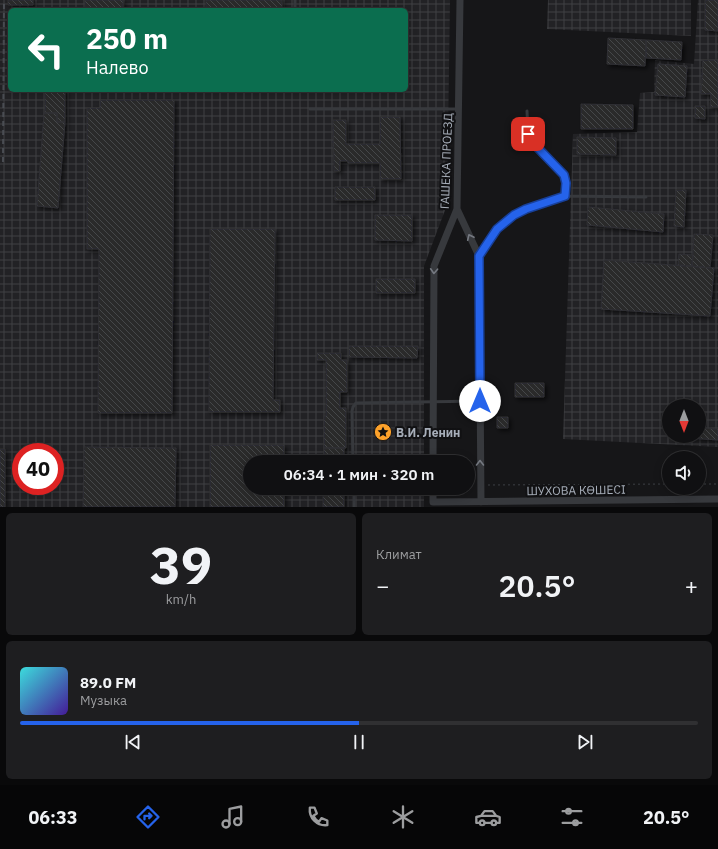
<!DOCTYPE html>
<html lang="ru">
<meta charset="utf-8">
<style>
body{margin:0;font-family:"IBM Plex Sans",sans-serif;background:#1e1e20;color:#f1f3f6;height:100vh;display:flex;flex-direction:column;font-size:15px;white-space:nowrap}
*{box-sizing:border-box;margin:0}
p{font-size:13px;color:#9c9d9f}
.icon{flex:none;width:22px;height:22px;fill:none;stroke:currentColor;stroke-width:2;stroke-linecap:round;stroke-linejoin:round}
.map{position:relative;height:507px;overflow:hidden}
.drawer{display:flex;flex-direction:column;gap:6px;padding:6px;background:#09090a;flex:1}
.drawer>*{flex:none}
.banner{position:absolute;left:8px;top:8px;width:400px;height:84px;border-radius:6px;box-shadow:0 2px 10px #0003,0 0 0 1px #303032;background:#0b6e4f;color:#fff;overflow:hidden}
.needle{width:26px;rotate:180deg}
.tools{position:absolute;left:662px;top:399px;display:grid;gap:8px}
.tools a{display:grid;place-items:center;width:44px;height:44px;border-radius:50%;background:#101012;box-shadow:0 2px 10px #0003,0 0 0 1px #303032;font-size:20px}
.speed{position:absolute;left:12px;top:443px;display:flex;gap:8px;font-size:20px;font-weight:700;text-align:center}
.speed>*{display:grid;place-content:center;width:52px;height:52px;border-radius:50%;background:#101012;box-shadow:0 2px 10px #0003,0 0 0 1px #303032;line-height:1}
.speed .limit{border:6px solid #d22;background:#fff;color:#111}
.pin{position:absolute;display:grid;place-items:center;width:34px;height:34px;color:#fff;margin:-17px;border-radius:8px;box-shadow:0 2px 6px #0006}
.me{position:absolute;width:44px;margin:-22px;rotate:0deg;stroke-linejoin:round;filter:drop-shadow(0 0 3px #0008)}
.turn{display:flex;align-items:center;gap:14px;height:84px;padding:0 12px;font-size:18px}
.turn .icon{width:52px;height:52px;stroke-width:2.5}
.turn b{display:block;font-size:28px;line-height:34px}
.big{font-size:30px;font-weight:600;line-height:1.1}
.drawer .card{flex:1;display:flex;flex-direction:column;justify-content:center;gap:6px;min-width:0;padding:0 14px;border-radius:6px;background:#1e1e20}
.drawer .dial{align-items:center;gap:0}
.dial b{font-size:52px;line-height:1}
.song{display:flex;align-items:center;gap:12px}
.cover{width:48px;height:48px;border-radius:6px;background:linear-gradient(135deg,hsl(180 70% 55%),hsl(260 70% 35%))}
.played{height:4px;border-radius:2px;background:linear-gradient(90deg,#2563eb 50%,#303032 50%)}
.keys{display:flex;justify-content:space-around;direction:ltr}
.heat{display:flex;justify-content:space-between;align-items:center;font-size:22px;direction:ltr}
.drawer .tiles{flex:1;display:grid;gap:6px;grid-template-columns:1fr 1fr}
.card:last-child{grid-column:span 2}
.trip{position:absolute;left:243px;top:455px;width:232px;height:40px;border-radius:20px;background:#101012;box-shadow:0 2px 10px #0003,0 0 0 1px #303032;font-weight:600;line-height:40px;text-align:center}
.tab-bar{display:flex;height:64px;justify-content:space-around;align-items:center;background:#060607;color:#9c9d9f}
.tab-bar .icon{width:28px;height:28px}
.tab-bar .current{color:#2563eb}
.tab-bar b{font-size:18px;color:#f1f3f6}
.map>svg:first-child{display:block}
.industrial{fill:url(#industrial-grid);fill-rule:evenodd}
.building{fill:url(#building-back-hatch);stroke:#303034;filter:url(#shadow)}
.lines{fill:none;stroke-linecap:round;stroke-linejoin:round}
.path{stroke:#3d4045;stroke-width:1;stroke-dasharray:2 3;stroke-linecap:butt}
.service{stroke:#37393d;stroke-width:3}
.tertiary{stroke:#37393d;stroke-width:7}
.rail{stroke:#4a4d53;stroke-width:2;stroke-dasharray:5 4;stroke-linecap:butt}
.oneway{stroke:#757981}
.route-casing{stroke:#184099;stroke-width:10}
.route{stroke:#2563eb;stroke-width:7}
.labels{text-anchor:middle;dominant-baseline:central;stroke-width:4;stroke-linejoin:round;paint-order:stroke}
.street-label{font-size:12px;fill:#a7aeb9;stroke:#111113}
.poi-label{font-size:12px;font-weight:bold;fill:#a7aeb9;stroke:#111113;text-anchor:start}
</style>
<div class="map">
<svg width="718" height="507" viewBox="0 0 718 507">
<defs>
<pattern id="industrial-grid" width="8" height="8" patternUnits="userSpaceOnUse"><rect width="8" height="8" fill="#222225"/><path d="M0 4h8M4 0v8" fill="none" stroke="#3f4043"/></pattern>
<pattern id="building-back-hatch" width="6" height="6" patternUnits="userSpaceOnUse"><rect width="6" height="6" fill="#29292c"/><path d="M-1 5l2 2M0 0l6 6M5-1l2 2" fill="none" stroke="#454648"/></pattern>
<filter id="shadow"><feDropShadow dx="2.5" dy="2.5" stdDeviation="2" flood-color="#0009"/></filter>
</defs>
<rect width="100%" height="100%" fill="#161618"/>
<!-- industrial -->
<path class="industrial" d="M 0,0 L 450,0 L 447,205 L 424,266 L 424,462 L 250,462 L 250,488 L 424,488 L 424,507 L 0,507 ZM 10,10 L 406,10 L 406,90 L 10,90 ZM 21,452 L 55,452 L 55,486 L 21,486 Z
M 548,0 L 691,0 L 691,36 L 547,29 Z
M 698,0 L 718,0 L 718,447 L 563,439 L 573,134 L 637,132 L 640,93 L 654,92 L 655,60 L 694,64 ZM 669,406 L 699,406 L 699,436 L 669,436 Z"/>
<!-- building -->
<path class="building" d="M 8,0 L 33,0 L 33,5 L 8,5 Z
M 85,0 L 123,0 L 123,10 L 85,10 Z
M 206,0 L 282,0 L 282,10 L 206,10 Z
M 705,0 L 718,0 L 718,31 L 705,30 Z
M 608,38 L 646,40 L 645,66 L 607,64 Z
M 646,40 L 682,42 L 681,60 L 646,58 Z
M 703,60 L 718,60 L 718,107 L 710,107 L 711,94 L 701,94 Z
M 658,64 L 687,66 L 685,97 L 655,95 Z
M 45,90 L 65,90 L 65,122 L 57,122 L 57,113 L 45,113 Z
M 100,100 L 174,100 L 172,413 L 98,413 L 99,249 L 87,249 L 87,108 L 100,108 Z
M 581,104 L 633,105 L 633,129 L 581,129 Z
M 695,106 L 705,106 L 705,119 L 695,118 Z
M 44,113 L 57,113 L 57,122 L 65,122 L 58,208 L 37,206 Z
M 380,117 L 400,117 L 401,179 L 380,179 L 380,163 L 348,163 L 348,161 L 340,161 L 340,171 L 334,171 L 333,120 L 346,120 L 346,144 L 380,144 Z
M 577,137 L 616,138 L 616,155 L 577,154 Z
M 335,187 L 375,187 L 375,200 L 335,200 Z
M 676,190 L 686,190 L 684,227 L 674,226 Z
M 588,207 L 664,214 L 663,232 L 587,225 Z
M 375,215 L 412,215 L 412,241 L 375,240 Z
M 210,229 L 275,229 L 273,400 L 280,400 L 280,412 L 209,412 Z
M 694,234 L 713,235 L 710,268 L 692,266 Z
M 679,254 L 693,255 L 692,266 L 678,265 Z
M 604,260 L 714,268 L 710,316 L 601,309 Z
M 376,279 L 415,279 L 415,293 L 376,293 Z
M 349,346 L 418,346 L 417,358 L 349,357 Z
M 317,353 L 341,353 L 341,360 L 347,360 L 347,392 L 340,392 L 340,408 L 346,408 L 346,448 L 324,448 L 324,416 L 326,416 L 326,360 L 317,360 Z
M 515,383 L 544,383 L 544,397 L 515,397 Z
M 485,391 L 492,391 L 492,412 L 485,412 Z
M 497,417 L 508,417 L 508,428 L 497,428 Z
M 699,428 L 718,429 L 718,440 L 673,437 L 673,436 L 699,436 Z
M 210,445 L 284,445 L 284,462 L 250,462 L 250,488 L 284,488 L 284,507 L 210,507 Z
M 84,447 L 176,448 L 175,507 L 83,507 Z
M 324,448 L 344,448 L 344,462 L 324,462 Z
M 0,449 L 5,449 L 5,507 L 0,507 Z
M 323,488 L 344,488 L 344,507 L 323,507 Z"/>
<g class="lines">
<!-- path -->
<path class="path" d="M 699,484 L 718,484
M 488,485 L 669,484"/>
<!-- service -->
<path class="service" d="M 295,0 L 295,10
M 310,109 L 458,109
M 527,111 L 528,134 L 534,144 L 564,175 L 566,183 L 565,196
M 479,256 L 497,229 L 514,215 L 526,209 L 565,196 L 646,197
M 353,462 L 352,411 L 353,407 L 356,403 L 480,401
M 354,488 L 354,507"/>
<!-- tertiary -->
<path class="tertiary" d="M 457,209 L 479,256 L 481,502
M 433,462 L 434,266 L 457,209 L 460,0
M 433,488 L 433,502 L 718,499"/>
<!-- rail -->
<path class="rail" d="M 3,162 L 4,0"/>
</g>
<!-- one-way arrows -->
<defs><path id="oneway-chevron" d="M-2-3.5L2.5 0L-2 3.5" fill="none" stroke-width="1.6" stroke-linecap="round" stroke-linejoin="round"/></defs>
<g class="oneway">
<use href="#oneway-chevron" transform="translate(470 237) rotate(-115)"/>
<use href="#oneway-chevron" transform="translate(434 271) rotate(93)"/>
<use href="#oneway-chevron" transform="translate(480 463) rotate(-90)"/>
</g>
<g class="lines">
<defs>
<path id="route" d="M 480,401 L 479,256 L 497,229 L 514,215 L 526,209 L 565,196 L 566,183 L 564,175 L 534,144 L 528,134"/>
</defs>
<!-- route casing -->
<use href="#route" class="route-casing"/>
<!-- route -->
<use href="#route" class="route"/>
</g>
<!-- icons -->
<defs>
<symbol id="sight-disc" viewBox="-11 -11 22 22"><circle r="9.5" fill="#fca12a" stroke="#111113"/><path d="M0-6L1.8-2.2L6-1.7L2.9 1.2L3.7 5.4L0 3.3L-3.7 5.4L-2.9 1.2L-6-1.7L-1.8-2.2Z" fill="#111"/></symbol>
</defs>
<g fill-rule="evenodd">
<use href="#sight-disc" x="373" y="422" width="20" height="20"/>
</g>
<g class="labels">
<!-- street labels -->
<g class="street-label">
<text transform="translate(446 161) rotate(-88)">ГАШЕКА ПРОЕЗД</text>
<text transform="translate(576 490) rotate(-1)">ШУХОВА КӨШЕСІ</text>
</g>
<!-- poi labels -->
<g class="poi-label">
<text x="396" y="432">В.И. Ленин</text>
</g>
</g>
</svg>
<div class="tools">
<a><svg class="needle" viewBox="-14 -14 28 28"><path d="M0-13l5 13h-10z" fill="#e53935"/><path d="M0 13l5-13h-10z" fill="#9c9d9f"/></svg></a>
<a><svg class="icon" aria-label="sound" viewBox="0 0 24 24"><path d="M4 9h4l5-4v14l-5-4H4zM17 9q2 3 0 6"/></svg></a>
</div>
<div class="speed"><div class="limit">40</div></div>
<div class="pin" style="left:528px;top:134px;background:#d93025"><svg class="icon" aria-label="arrive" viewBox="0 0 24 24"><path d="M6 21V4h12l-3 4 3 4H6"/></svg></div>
<svg class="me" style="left:480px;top:401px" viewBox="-20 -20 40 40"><circle r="19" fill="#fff"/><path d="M0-13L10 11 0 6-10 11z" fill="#2563eb"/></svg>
<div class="trip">06:34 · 1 мин · 320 m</div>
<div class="banner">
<div class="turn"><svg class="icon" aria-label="left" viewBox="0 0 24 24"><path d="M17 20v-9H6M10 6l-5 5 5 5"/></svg><div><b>250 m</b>Налево</div></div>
</div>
</div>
<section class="drawer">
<div class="tiles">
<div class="card dial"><b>39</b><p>km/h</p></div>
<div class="card"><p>Климат</p>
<div class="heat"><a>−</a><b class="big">20.5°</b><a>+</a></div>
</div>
<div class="card">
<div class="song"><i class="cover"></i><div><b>89.0 FM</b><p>Музыка</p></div></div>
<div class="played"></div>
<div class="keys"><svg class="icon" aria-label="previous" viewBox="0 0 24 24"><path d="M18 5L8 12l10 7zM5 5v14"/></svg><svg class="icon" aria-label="pause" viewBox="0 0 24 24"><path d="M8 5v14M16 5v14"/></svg><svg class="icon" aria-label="next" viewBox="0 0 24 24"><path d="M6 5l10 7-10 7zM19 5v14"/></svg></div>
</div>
</div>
</section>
<nav class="tab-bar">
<b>06:33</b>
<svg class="icon current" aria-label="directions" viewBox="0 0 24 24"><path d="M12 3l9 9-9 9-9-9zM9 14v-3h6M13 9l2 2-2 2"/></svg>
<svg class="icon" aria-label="music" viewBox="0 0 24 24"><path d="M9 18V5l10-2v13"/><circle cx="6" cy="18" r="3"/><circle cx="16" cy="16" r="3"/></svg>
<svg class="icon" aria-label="phone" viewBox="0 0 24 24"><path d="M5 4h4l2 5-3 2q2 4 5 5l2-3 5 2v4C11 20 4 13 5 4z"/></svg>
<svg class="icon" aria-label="climate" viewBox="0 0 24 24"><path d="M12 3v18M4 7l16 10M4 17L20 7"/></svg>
<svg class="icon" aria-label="car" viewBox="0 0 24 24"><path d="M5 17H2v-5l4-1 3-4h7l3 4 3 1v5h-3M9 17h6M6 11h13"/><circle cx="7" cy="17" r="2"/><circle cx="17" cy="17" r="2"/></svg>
<svg class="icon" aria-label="filters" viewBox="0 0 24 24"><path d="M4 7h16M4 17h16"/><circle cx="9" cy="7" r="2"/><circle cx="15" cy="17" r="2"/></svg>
<b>20.5°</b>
</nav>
